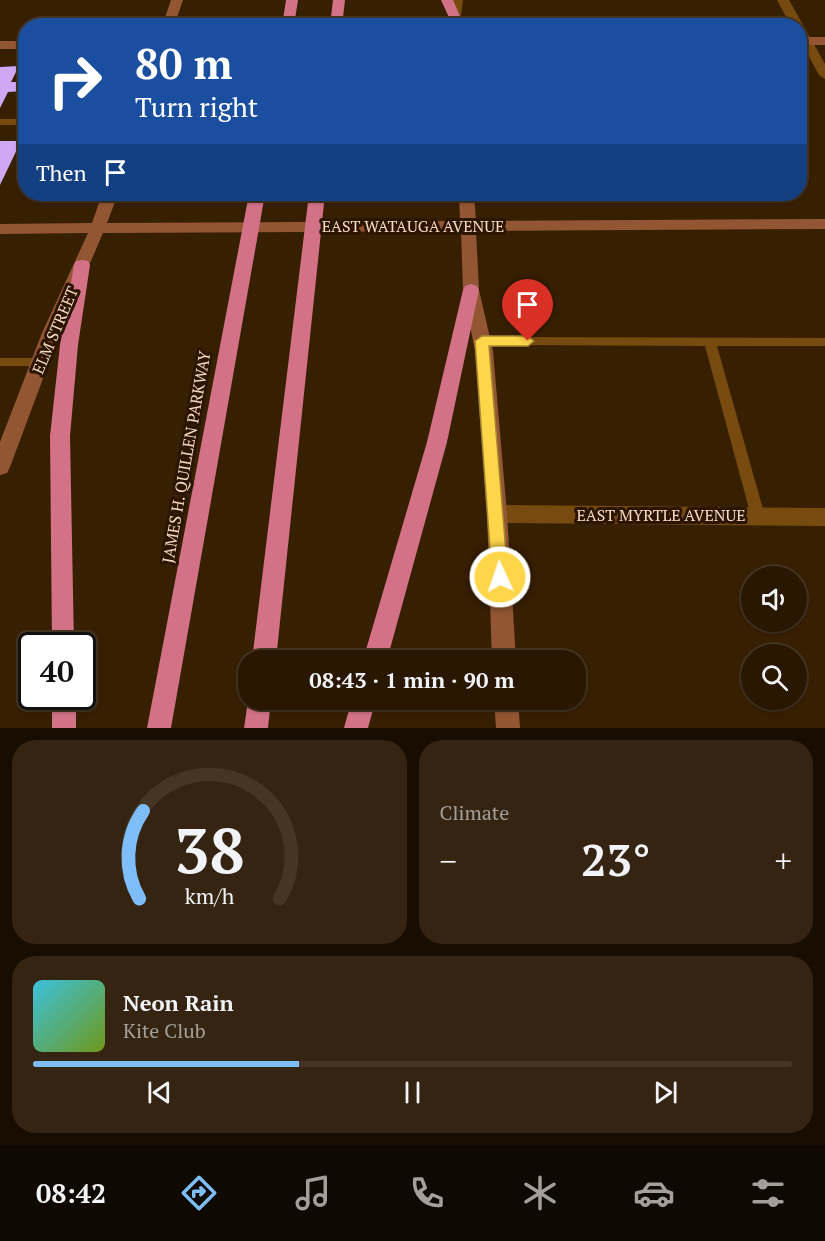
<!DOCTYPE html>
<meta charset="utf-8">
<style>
body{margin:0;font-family:"PT Serif",serif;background:#352411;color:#f1f3f6;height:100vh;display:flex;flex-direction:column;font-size:22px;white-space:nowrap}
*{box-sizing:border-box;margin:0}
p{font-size:20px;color:#a59f99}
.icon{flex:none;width:33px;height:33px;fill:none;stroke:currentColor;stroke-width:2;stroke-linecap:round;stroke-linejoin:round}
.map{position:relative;height:728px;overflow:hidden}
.sheet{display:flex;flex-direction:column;gap:12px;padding:12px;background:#170d01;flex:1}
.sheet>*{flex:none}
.guide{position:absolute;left:18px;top:18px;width:789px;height:183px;border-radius:24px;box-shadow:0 2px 4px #0004,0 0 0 2px #453624;background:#1a4fa0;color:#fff;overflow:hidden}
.controls{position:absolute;left:741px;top:566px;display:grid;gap:12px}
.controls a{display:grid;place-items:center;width:66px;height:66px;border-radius:50%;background:#291702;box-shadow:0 2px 4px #0004,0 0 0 2px #453624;font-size:30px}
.speed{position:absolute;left:18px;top:632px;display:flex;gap:12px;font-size:30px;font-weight:700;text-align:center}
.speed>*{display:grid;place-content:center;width:78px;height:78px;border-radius:50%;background:#291702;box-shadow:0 2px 4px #0004,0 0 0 2px #453624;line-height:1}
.speed .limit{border:3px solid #111;border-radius:9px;background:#fff;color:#111}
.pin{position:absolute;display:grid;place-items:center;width:51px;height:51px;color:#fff;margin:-62px -26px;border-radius:50% 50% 50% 0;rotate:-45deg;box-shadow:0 0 6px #0007}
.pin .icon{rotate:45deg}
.me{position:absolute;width:66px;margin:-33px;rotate:357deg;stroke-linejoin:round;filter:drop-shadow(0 0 4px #0008)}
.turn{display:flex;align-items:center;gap:21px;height:126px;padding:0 18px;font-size:27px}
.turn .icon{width:78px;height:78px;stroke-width:2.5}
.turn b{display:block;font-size:42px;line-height:51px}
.then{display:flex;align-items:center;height:57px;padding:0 18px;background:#0003;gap:12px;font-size:22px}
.big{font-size:45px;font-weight:600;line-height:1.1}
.sheet .tile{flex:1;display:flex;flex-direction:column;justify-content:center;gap:9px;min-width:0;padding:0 21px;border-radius:24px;background:#352411}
.sheet .dial{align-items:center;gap:0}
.dial svg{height:156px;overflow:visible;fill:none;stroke:#453624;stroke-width:7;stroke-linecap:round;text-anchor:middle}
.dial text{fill:#f1f3f6;stroke:none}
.song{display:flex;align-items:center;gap:18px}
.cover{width:72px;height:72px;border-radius:9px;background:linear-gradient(135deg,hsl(190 70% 55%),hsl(80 70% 35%))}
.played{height:6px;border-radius:3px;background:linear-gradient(90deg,#7dbef9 35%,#453624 35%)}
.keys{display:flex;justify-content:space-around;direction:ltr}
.heat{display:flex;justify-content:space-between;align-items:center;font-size:33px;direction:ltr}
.sheet .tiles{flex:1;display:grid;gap:12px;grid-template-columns:1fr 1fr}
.tile:last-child{grid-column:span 2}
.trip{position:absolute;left:238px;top:650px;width:348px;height:60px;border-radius:24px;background:#291702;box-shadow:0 2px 4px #0004,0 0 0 2px #453624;font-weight:600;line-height:60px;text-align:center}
.tab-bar{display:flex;height:96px;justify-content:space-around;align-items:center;background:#100901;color:#a59f99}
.tab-bar .icon{width:42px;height:42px}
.tab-bar .active{color:#7dbef9}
.tab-bar b{font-size:27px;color:#f1f3f6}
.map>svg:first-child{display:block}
.building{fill:#cea8f3}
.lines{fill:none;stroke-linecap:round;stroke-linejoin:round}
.lane{fill:#774a0f;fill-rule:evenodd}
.street{fill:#774a0f;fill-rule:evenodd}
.secondary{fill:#935633;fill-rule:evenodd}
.highway{fill:#d37186;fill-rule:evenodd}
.route{fill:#ffd54a;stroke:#a68a30;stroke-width:1.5}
.labels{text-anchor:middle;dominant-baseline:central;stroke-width:6;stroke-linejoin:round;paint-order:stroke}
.street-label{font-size:16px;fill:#f6dbc1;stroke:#2c1500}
</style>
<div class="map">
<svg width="825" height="728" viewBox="0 0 825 728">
<rect width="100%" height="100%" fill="#371f02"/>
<!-- building -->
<path class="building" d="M 19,66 L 11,82 L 26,82 L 26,91 L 8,92 L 0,108 L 0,67 Z
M 0,141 L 21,141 L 0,185 Z"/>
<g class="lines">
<!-- lane -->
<path class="lane" d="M 21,89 L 25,92 L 26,101 L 15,95 Z
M 0,119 L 26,119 L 26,125 L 0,125 Z
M 482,337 L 825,338 L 825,346 L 717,346 L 765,516 L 763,520 L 758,522 L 753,520 L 751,516 L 705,346 L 482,345 L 476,341 Z
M 0,358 L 41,358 L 47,362 L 41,366 L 0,366 Z"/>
<!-- street -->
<path class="street" d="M 451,0 L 463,0 L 460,24 L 456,25 L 450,21 Z
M 777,0 L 789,0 L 825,64 L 825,79 L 819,75 L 800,40 L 800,26 L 791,26 Z
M 497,505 L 825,508 L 825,526 L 497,523 L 490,520 L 487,514 L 490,508 Z"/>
<!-- secondary -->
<path class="secondary" d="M 171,0 L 183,0 L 174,26 L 162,26 Z
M 800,37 L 825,37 L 825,45 L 800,45 Z
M 0,41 L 26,41 L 26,49 L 0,49 Z
M 102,194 L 118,194 L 107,223 L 460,221 L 459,194 L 474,194 L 476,221 L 825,219 L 825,229 L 476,231 L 479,290 L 493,351 L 507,514 L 516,660 L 492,660 L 487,514 L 475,351 L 463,290 L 461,231 L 103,233 L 60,333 L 10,467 L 7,473 L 0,475 L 0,442 L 42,333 L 88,233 L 0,234 L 0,224 L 92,223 Z
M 494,699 L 518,699 L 520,728 L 496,728 Z"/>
<!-- highway -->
<path class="highway" d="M 286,0 L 298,0 L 294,26 L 282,26 Z
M 333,0 L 345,0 L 342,26 L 330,26 Z
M 441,0 L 453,0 L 462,21 L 460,24 L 452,24 Z
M 249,194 L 265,194 L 171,728 L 147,728 Z
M 309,194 L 325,194 L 276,660 L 252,660 Z
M 82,260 L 88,261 L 90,265 L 78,345 L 70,436 L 74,645 L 52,645 L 50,436 L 60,345 L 74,265 L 76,261 Z
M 471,284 L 477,286 L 479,290 L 447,442 L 387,660 L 363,660 L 427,442 L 463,290 L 465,286 Z
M 249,694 L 249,699 L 271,699 L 268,728 L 244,728 Z
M 52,696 L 76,696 L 76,728 L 52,728 Z
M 352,699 L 376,699 L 368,728 L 344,728 Z"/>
</g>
<!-- route -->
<path class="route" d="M 482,336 L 528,336 L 534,341 L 528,346 L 489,346 L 508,577 L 506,582 L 500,584 L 494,582 L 492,577 L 475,341 Z"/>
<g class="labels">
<!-- street labels -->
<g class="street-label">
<text x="413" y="226">EAST WATAUGA AVENUE</text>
<text transform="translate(55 330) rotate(-67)">ELM STREET</text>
<text transform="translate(186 457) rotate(-80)">JAMES H. QUILLEN PARKWAY</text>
<text x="661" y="515">EAST MYRTLE AVENUE</text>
</g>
</g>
</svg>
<div class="controls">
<a><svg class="icon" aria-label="sound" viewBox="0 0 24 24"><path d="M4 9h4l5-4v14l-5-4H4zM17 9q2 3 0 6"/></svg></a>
<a><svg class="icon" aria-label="search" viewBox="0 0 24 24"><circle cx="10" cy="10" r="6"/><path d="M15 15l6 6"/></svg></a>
</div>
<div class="speed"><div class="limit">40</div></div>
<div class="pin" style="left:528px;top:341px;background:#d93025"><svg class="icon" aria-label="arrive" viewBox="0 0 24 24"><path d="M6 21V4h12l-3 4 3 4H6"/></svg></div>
<svg class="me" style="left:500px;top:577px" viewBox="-20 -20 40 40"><circle r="17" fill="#ffd54a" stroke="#fff" stroke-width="3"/><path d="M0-11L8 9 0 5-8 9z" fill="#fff"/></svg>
<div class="trip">08:43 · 1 min · 90 m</div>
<div class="guide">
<div class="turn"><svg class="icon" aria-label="right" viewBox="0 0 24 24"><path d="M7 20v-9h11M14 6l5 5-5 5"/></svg><div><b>80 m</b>Turn right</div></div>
<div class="then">Then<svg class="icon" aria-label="arrive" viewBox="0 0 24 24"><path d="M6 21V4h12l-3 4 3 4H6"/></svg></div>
</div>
</div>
<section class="sheet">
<div class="tiles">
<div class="tile dial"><svg viewBox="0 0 100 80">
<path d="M14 69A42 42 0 1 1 86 69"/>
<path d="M14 69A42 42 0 0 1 16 24" stroke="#7dbef9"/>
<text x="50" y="56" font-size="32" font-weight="700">38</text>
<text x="50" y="72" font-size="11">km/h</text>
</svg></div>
<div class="tile"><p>Climate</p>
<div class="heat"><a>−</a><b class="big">23°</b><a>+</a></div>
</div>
<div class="tile">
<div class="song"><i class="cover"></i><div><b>Neon Rain</b><p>Kite Club</p></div></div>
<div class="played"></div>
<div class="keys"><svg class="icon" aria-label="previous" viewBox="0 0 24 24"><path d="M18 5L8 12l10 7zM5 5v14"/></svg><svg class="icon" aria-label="pause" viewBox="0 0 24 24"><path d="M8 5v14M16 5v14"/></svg><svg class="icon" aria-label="next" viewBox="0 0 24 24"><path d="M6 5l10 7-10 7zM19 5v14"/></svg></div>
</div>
</div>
</section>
<nav class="tab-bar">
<b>08:42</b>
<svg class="icon active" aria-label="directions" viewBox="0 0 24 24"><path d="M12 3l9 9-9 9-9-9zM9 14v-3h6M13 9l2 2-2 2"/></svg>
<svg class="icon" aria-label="music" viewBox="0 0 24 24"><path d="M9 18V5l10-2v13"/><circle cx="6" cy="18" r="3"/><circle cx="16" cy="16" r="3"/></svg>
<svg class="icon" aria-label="phone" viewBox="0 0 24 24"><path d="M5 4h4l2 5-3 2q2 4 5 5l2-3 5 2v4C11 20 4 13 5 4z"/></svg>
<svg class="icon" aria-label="climate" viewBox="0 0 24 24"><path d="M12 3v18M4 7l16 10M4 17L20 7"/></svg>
<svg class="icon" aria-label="car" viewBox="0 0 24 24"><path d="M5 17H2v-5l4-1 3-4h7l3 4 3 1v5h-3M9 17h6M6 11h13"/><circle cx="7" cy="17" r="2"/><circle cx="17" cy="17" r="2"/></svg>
<svg class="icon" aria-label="filters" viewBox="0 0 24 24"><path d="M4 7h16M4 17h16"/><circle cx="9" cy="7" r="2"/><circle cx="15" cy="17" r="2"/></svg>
</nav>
